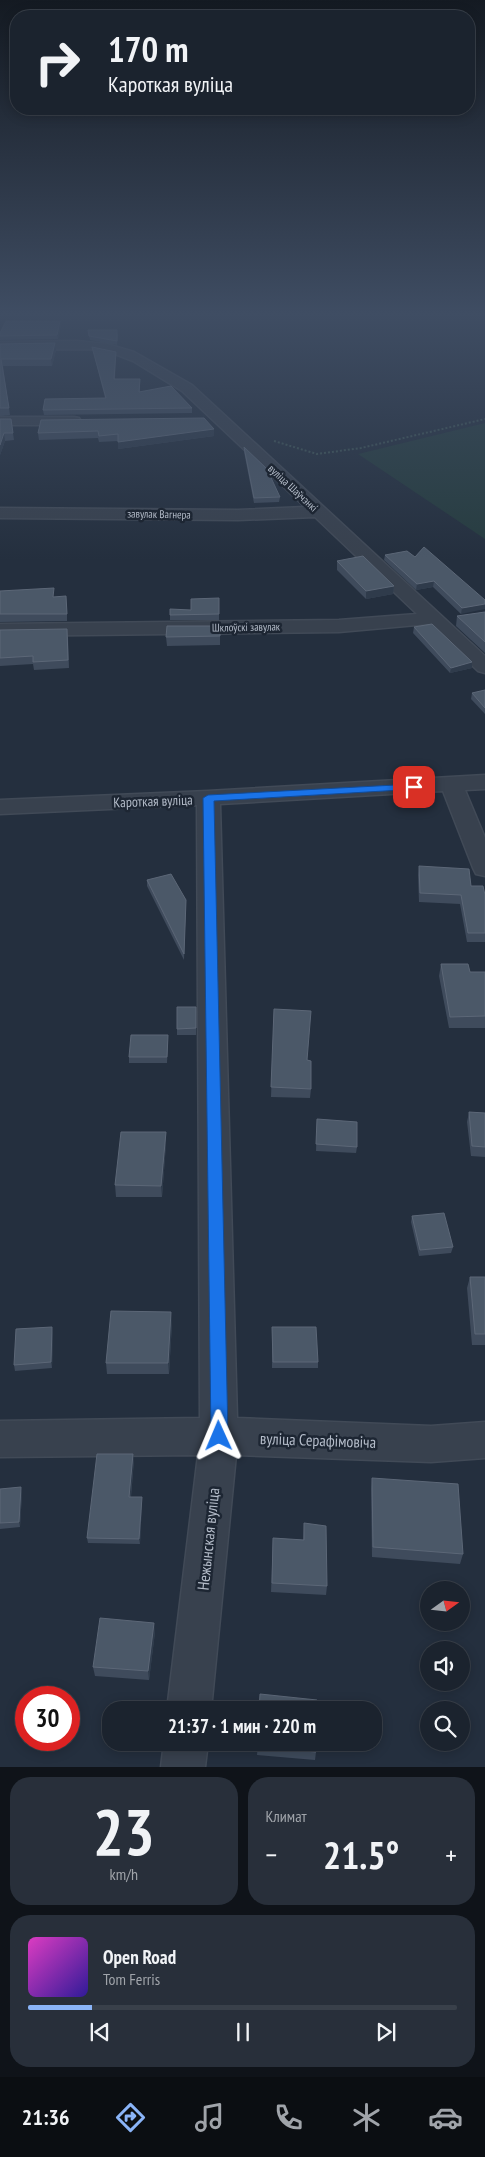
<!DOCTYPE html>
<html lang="ru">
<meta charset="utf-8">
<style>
body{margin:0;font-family:"PT Sans Narrow",sans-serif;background:#282f3a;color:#f1f3f6;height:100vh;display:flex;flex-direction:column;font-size:19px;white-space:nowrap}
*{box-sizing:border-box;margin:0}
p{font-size:16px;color:#a0a4aa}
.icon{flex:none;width:28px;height:28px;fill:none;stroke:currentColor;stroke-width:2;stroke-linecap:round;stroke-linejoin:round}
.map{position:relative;height:1767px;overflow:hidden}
.details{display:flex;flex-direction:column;gap:10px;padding:10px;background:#0f1319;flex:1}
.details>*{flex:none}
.top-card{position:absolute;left:10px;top:10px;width:465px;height:105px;border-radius:20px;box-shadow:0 2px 12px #0003,0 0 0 1px #39404a;background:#1b232e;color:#f1f3f6;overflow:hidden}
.needle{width:32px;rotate:75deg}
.tools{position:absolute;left:420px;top:1581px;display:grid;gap:10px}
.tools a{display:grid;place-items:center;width:50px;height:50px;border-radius:50%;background:#1b232e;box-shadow:0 2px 12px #0003,0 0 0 1px #39404a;font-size:25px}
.speed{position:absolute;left:15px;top:1686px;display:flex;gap:10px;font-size:25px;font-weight:700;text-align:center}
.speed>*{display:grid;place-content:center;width:65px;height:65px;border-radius:50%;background:#1b232e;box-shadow:0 2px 12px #0003,0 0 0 1px #39404a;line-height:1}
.speed .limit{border:8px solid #d22;background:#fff;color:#111}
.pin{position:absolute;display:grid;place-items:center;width:42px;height:42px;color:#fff;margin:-21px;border-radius:10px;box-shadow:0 2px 8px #0006}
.me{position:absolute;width:55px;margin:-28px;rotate:359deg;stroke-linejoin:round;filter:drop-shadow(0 0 4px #0008)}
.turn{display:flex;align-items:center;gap:18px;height:105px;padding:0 15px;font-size:22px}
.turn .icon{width:65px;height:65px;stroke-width:2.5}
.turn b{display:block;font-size:35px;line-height:42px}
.big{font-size:38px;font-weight:600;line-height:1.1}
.details .tile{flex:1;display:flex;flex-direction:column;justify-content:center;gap:8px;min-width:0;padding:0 18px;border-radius:20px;background:#282f3a}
.details .dial{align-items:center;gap:0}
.dial b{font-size:65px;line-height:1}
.song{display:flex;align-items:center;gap:15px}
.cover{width:60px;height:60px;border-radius:8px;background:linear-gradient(135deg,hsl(310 70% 55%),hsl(250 70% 35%))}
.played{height:5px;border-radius:2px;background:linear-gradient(90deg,#8ab4f8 15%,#39404a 15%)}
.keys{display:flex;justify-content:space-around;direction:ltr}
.heat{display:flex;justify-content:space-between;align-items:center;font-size:28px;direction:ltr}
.details .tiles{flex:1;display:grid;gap:10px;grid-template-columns:1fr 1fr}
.tile:last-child{grid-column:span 2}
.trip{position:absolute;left:102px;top:1701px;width:280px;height:50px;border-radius:20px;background:#1b232e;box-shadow:0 2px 12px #0003,0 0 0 1px #39404a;font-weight:600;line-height:50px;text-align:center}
.tab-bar{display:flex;height:80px;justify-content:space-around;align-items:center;background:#0b0e12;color:#a0a4aa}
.tab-bar .icon{width:35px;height:35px}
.tab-bar .selected{color:#8ab4f8}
.tab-bar b{font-size:22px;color:#f1f3f6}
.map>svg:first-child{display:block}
.green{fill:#263c3f}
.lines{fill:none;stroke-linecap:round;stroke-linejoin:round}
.street-casing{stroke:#414a57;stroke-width:3}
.path{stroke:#3f5557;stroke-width:2;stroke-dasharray:2 2;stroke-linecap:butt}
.street{fill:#38414e;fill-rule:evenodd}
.wall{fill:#3f4b5c}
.shaded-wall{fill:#2f3b4b}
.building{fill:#4b5868;stroke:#5c6777}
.route{fill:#1a73e8;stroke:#114b97}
.labels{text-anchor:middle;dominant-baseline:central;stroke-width:5;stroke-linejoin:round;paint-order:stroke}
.far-street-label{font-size:11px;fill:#b4bcc9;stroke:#1d2633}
.street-label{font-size:14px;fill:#b4bcc9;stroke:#1d2633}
.near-street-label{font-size:16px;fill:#b4bcc9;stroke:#1d2633}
</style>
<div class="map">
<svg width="485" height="1767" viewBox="0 0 485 1767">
<rect width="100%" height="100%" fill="#242f3e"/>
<!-- green -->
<path class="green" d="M 485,423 L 485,539 L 358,454 Z"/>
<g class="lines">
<defs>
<path id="street" d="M 77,341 L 107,344 L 134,352 L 192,385 L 485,656 L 485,673 L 478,671 L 428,624 L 339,632 L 0,636 L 0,624 L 339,620 L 417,614 L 315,517 L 238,520 L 0,518 L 0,508 L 238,510 L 305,507 L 182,391 L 133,361 L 115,354 L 92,349 L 0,350 L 0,342 Z
M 0,417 L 74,417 L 79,418 L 81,421 L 79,424 L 74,425 L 0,425 Z
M 485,775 L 485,789 L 465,790 L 485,838 L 485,876 L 476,874 L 473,868 L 443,791 L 220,804 L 237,1418 L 431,1426 L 485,1422 L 485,1458 L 431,1462 L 236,1455 L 211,1710 L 167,1710 L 198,1455 L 0,1457 L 0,1421 L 200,1418 L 197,805 L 0,814 L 0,800 L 208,791 Z
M 164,1742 L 208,1742 L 205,1767 L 161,1767 Z"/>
</defs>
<!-- street casing -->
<use href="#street" class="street-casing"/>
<!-- path -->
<path class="path" d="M 274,441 L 317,454 L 361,448 L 485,419"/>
<!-- street -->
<use href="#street" class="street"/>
</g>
<!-- wall -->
<path class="wall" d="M 61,325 L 58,339 L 0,340 L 0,333 Z
M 88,330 L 118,334 L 117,345 L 90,340 Z
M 55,343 L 56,350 L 52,366 L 3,366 L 10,415 L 0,416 L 0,344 Z
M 92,347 L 116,352 L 115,379 L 140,383 L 140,392 L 192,408 L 192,413 L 44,415 L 43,410 L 105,398 L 93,351 Z
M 0,419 L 11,419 L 14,440 L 5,441 L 0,455 Z
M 41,420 L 214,436 L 118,449 L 118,441 L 99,442 L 98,438 L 39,440 L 38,433 Z
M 244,447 L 280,497 L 279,502 L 254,503 L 244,452 Z
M 385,555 L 415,557 L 485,600 L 461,614 L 433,587 L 416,590 L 384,560 Z
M 337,561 L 394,586 L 393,594 L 366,599 L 337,570 Z
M 0,591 L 55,597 L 67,604 L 67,621 L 0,622 Z
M 219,598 L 219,620 L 170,620 L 170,615 L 191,610 Z
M 485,612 L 485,653 L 456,626 L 457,616 Z
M 220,626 L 220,645 L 167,646 L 166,637 Z
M 414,627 L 472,668 L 450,673 L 413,633 Z
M 0,630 L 68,637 L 69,668 L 34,670 L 33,664 L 0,666 Z
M 485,690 L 485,714 L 471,699 L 472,693 Z
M 419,866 L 471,886 L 485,895 L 485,942 L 467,942 L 460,904 L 419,902 L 418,875 Z
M 147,880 L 186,900 L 184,960 L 147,886 Z
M 441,964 L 470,972 L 485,972 L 485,1028 L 449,1028 L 439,976 Z
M 196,1007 L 196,1035 L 177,1035 L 177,1029 Z
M 274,1009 L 307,1060 L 311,1089 L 310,1098 L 271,1097 Z
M 168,1041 L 167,1063 L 129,1063 L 129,1057 Z
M 469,1112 L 485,1113 L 485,1157 L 471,1156 L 467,1122 Z
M 317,1119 L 357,1147 L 356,1153 L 316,1151 Z
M 166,1132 L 166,1144 L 162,1197 L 116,1197 L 115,1185 Z
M 412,1216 L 453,1247 L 451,1253 L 419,1256 L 411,1222 Z
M 470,1277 L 485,1277 L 485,1345 L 472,1345 L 467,1288 Z
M 172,1323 L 169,1374 L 107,1374 L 106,1363 Z
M 272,1327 L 318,1362 L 318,1368 L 272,1368 Z
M 53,1333 L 52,1368 L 15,1371 L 14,1365 Z
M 134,1460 L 131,1497 L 142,1502 L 140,1544 L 88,1543 L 87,1538 Z
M 372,1478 L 463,1554 L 460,1564 L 372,1557 L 371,1489 Z
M 0,1489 L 22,1493 L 20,1527 L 0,1529 Z
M 304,1523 L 327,1586 L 326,1595 L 271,1592 L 273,1538 L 303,1540 Z
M 155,1632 L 149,1680 L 95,1676 L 93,1667 Z
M 258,1742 L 316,1752 L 315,1760 L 257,1755 Z"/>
<!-- shaded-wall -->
<path class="shaded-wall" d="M 60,321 L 61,325 L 58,339 L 57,335 Z
M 55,343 L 56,350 L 52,366 L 51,359 Z
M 214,429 L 214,436 L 118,449 L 118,442 Z
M 4,433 L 5,441 L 0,455 L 0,445 Z
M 434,581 L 433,587 L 416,590 L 417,584 Z
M 394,586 L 393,594 L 366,599 L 366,591 Z
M 485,604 L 485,609 L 461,614 L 462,608 Z
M 472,662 L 472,668 L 450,673 L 451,668 Z
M 166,1132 L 166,1144 L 162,1197 L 161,1186 Z
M 171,1312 L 172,1323 L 169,1374 L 168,1363 Z
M 52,1327 L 53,1333 L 52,1368 L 51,1362 Z
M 133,1454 L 134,1460 L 130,1502 L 129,1497 Z
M 21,1487 L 22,1493 L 20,1527 L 19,1522 Z
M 142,1497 L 142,1502 L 140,1544 L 139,1539 Z
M 154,1623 L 155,1632 L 149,1680 L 148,1671 Z"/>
<!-- building -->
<path class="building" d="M 6,321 L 60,321 L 57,335 L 0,336 L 0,333 Z
M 88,330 L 117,330 L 117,341 L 89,336 Z
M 55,343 L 51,359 L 1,359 L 9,408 L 0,408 L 0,344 Z
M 92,347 L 116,352 L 114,379 L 140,379 L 139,392 L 171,386 L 192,408 L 43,410 L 45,399 L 106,398 Z
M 204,418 L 214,429 L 118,442 L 118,434 L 99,436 L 98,431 L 38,433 L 41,420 Z
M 0,419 L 11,419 L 13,433 L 4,433 L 0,445 Z
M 244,447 L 267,469 L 280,497 L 254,498 Z
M 424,547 L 485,600 L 485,604 L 462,608 L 434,581 L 417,584 L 385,555 L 407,551 L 415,557 Z
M 363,556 L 394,586 L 366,591 L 337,561 Z
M 54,588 L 53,597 L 66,596 L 67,614 L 0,614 L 0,591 Z
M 219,598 L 219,614 L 170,615 L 170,609 L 191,610 L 191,599 Z
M 485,612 L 485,642 L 457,616 Z
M 432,624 L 472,662 L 451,668 L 414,627 Z
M 167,626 L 220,626 L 220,636 L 166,637 Z
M 67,629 L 68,660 L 33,662 L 33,656 L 0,658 L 0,630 Z
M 485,690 L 485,708 L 472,693 Z
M 419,866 L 469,869 L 471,886 L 483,886 L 485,895 L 485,933 L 468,933 L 461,895 L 420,893 Z
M 171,874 L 186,900 L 184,954 L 147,880 Z
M 441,964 L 468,964 L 470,972 L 485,972 L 485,1016 L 450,1017 Z
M 177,1007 L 196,1007 L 196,1028 L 177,1029 Z
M 274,1009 L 311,1011 L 307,1060 L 311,1061 L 311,1089 L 271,1087 Z
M 131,1035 L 168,1035 L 167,1057 L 129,1057 Z
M 469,1112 L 485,1113 L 485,1147 L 472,1146 Z
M 317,1119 L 357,1122 L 357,1147 L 316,1144 Z
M 121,1132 L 166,1132 L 161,1186 L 115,1185 Z
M 444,1213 L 453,1247 L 420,1250 L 412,1216 Z
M 470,1277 L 485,1277 L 485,1334 L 475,1334 Z
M 111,1311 L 171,1312 L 168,1363 L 106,1363 Z
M 52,1327 L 51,1362 L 14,1365 L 16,1329 Z
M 272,1327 L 316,1327 L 318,1362 L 273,1362 Z
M 97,1454 L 133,1454 L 129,1497 L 142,1497 L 139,1539 L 87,1538 Z
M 372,1478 L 458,1484 L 463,1554 L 373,1547 Z
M 21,1487 L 19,1522 L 0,1523 L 0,1489 Z
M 304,1523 L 326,1526 L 327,1586 L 272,1583 L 273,1538 L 304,1540 Z
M 100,1618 L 154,1623 L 148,1671 L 93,1667 Z
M 260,1694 L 317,1700 L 317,1710 L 259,1710 Z
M 258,1742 L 316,1742 L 316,1752 L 257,1747 Z"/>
<!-- sky -->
<linearGradient id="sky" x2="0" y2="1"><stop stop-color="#141a22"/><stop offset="0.56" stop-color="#3f4d63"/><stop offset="1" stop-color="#3f4d63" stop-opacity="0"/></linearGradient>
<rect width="485" height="560" fill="url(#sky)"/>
<!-- route -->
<path class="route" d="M 414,784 L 418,785 L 420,787 L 418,789 L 214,801 L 228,1436 L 225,1442 L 219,1444 L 213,1442 L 211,1436 L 203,798 L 208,795 Z"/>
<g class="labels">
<!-- far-street labels -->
<g class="far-street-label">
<text transform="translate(293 488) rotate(43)">вуліца Шаўчэнкі</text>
<text transform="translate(159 514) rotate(1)">завулак Вагнера</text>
<text transform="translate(246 627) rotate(-1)">Шклоўскі завулак</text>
</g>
<!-- street labels -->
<g class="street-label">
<text transform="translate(153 801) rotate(-2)">Кароткая вуліца</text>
</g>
<!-- near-street labels -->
<g class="near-street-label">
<text transform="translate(318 1440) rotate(2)">вуліца Серафімовіча</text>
<text transform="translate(208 1539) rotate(-84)">Нежынская вуліца</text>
</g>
</g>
</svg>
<div class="tools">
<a><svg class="needle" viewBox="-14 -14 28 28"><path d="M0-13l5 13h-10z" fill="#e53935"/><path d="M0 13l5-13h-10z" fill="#a0a4aa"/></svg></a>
<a><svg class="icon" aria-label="sound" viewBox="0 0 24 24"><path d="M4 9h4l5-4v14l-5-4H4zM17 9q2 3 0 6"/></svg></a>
<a><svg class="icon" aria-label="search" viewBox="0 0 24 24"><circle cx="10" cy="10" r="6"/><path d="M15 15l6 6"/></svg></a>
</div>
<div class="speed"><div class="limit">30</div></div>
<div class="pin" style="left:414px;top:787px;background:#d93025"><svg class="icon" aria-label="arrive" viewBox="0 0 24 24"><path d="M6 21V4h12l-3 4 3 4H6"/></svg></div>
<svg class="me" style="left:219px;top:1436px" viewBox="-20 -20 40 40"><path d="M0-17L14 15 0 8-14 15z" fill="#1a73e8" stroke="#fff" stroke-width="4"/></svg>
<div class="trip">21:37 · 1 мин · 220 m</div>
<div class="top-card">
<div class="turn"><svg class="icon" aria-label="right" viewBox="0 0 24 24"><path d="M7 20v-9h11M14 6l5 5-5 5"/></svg><div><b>170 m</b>Кароткая вуліца</div></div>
</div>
</div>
<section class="details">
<div class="tiles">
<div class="tile dial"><b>23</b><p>km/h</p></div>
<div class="tile"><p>Климат</p>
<div class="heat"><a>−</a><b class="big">21.5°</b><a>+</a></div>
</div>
<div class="tile">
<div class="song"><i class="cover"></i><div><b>Open Road</b><p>Tom Ferris</p></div></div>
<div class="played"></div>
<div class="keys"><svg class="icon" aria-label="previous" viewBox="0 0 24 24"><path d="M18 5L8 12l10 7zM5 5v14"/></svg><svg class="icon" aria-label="pause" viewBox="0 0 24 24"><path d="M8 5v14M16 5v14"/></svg><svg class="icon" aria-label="next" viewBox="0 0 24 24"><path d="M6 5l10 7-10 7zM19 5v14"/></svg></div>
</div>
</div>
</section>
<nav class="tab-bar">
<b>21:36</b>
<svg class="icon selected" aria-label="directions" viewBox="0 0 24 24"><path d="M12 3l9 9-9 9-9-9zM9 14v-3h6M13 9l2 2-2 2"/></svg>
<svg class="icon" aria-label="music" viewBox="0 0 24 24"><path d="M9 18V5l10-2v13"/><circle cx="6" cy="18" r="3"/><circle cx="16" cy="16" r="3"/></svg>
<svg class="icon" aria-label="phone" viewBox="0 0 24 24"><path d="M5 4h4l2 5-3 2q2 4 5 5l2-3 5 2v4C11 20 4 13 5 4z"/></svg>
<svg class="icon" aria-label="climate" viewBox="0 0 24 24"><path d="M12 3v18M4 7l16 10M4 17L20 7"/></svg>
<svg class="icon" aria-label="car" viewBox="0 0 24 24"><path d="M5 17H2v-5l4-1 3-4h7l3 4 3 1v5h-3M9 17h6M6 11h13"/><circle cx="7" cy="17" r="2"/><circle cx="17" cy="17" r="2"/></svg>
</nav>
